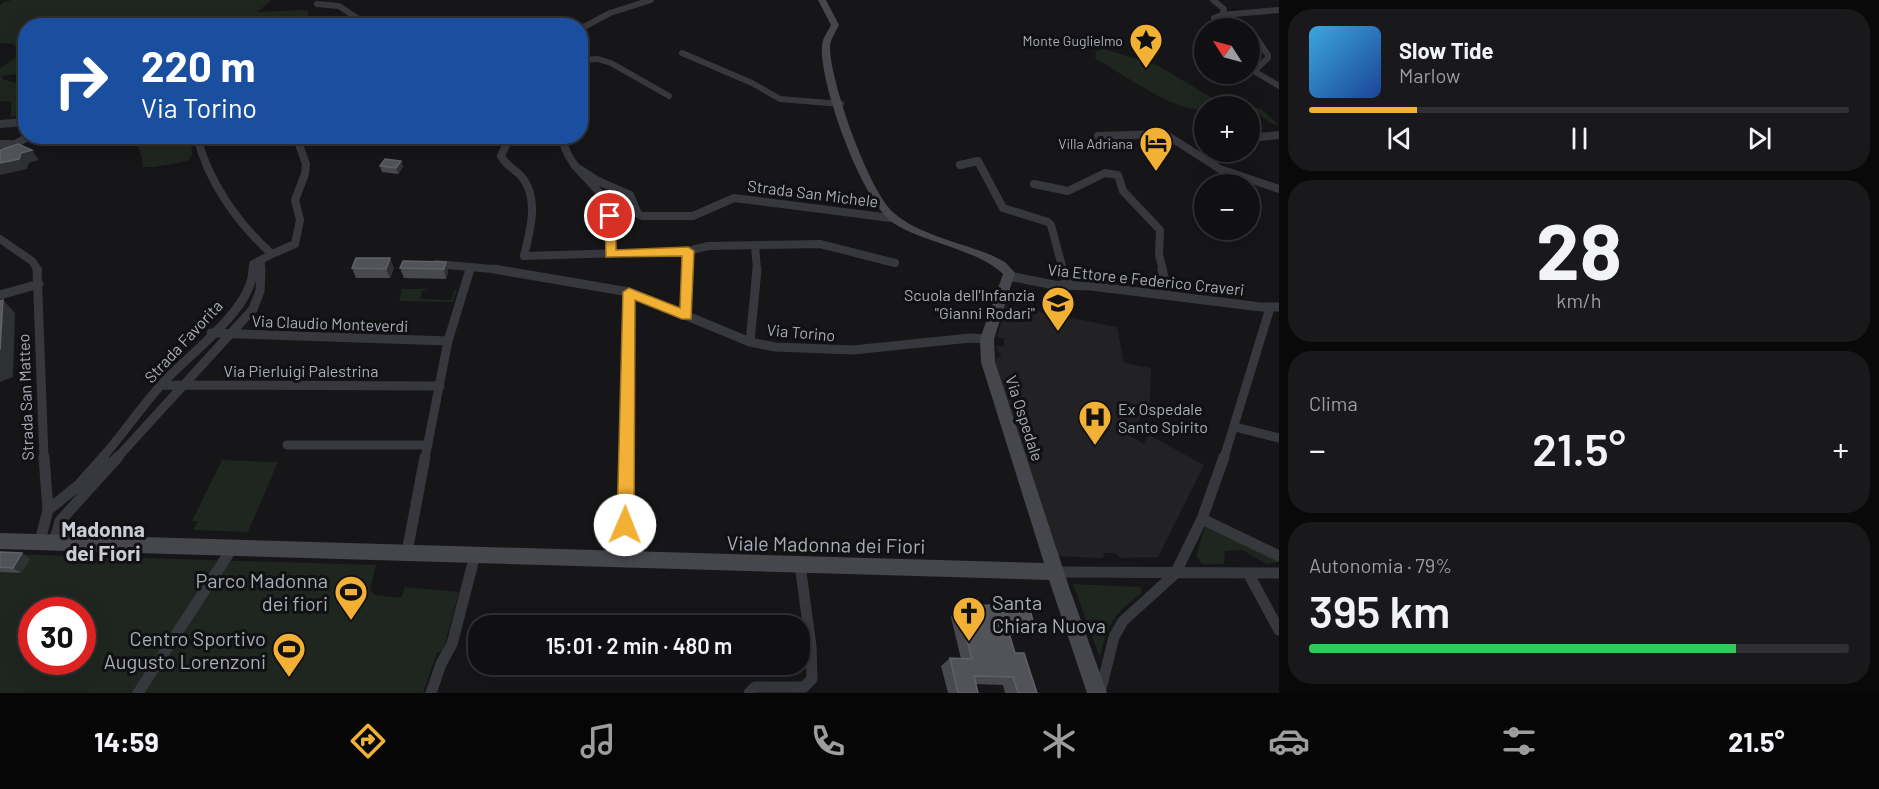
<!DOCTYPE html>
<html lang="it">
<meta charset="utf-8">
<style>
body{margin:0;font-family:Barlow,sans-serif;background:#19191b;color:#f1f3f6;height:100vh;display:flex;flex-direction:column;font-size:22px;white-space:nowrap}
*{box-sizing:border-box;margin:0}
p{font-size:20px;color:#9c9d9f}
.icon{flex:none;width:33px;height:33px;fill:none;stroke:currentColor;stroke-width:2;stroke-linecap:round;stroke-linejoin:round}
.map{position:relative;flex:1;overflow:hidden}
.drawer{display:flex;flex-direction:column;gap:9px;padding:9px;background:#09090a;width:600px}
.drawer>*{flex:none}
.guide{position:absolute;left:18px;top:18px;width:570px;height:126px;border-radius:24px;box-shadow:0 6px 24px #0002,0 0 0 2px #303032;background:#1a4fa0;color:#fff;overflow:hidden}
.needle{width:39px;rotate:306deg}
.fabs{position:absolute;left:1194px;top:18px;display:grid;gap:12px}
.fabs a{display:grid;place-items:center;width:66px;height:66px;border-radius:50%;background:#101012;box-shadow:0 6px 24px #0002,0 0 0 2px #303032;font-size:30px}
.speed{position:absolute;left:18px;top:597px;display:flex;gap:12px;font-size:30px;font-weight:700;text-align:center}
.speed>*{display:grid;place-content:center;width:78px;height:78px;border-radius:50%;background:#101012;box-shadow:0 6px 24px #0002,0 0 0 2px #303032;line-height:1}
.speed .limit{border:9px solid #d22;background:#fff;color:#111}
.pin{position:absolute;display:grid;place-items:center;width:51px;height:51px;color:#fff;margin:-26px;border:3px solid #fff;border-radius:50%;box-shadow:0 2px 6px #0007}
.me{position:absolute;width:66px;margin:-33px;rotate:1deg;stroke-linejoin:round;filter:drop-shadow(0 0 4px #0008)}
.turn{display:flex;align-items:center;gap:21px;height:126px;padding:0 24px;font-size:27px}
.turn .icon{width:78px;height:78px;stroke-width:2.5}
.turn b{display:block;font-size:42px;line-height:51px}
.big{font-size:45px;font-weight:600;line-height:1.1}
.drawer .card{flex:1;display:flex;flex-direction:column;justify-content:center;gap:9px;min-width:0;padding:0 21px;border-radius:24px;background:#19191b}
.drawer .dial{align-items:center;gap:0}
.dial b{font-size:78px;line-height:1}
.song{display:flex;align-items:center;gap:18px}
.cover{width:72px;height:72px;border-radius:9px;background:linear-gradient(135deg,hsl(200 70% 55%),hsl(220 70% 35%))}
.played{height:6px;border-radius:3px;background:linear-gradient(90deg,#f2b134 20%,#303032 20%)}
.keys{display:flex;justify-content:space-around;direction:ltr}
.heat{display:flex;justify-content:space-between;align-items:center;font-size:33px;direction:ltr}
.charge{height:9px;border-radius:4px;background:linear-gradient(90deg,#34c759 79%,#303032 0)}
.trip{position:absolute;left:468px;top:615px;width:342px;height:60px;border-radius:24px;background:#101012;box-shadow:0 6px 24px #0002,0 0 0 2px #303032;font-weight:600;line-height:60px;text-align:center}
.tabs{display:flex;height:96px;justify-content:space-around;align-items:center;background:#060607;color:#9c9d9f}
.tabs .icon{width:42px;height:42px}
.tabs .on{color:#f2b134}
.tabs b{font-size:27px;color:#f1f3f6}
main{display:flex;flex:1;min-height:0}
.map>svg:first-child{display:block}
.built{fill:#222225}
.green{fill:#1e261f;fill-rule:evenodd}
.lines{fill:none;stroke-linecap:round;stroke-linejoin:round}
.street-far3{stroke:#37383d;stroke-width:6}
.street-far2{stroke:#37383d;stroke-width:8}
.street-far1{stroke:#37383d;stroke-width:9}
.street{stroke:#37383d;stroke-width:11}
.secondary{fill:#45474d;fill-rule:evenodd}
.wall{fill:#47494d}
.shaded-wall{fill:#2f3033}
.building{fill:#525359;stroke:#5f6168;stroke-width:1.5}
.route{fill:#f2b134;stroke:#9d7322;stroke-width:1.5}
.labels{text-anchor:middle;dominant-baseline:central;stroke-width:6;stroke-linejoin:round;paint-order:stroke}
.far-poi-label{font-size:14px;fill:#a8adb8;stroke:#111113;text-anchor:end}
.street-label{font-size:16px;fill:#a8adb8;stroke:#111113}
.poi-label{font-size:16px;fill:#a8adb8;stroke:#111113;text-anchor:end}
.near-street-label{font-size:20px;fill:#a8adb8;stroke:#111113}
.near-poi-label{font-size:20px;fill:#a8adb8;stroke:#111113;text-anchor:end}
.near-neighbourhood-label{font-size:21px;font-weight:bold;fill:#c9ccd4;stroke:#111113}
</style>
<main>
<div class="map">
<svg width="1279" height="693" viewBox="0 0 1279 693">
<rect width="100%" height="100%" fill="#161618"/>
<!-- built -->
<path class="built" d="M 1006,305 L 1117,327 L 1124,363 L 1151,368 L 1150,401 L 1130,436 L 1144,444 L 1149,435 L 1204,465 L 1158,557 L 1121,558 L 1115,553 L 1104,553 L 1103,558 L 1056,556 L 993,360 L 1000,357 L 1001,354 L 998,352 L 996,346 L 1004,346 L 1004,340 L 1008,340 L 997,337 Z"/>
<!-- green -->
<path class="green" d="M 12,0 L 272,0 L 257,12 L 303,10 L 308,11 L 310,25 L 26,26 L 25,73 L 2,76 L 2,79 L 25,86 L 25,114 L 11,117 L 11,102 L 0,101 L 0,68 L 15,58 L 17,48 L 13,44 L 0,43 L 0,6 L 4,2 Z
M 1104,49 L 1157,65 L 1216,100 L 1261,109 L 1279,125 C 1267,124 1261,113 1250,109 L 1250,106 L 1204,106 L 1204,110 C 1173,111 1124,75 1095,58 L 1096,51 Z
M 135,137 L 191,137 L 192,155 L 188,161 L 154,167 L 142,167 C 144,158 137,146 135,137 Z
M 402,289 L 429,289 L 422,291 L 420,299 L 451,300 L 454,290 L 457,290 L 453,302 L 399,301 Z
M 222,460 L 278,462 L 248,532 L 193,530 L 198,521 L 192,521 Z
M 1206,523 L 1277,560 L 1278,562 L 1267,564 L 1242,550 L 1225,551 L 1224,564 L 1202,564 L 1196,556 Z
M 9,554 L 376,565 L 370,590 L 375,595 L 401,598 L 405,587 L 459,592 L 443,651 L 437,653 L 423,693 L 0,693 L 0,568 ZM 32,610 L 82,610 L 82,662 L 32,662 Z
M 1073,584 L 1140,587 L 1142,593 C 1114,613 1107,625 1100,658 Z"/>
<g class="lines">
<!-- street-far3 -->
<path class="street-far3" d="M 1213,0 L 1224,9 L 1222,15
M 317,4 L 339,6 L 357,18 L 381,26
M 1234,28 L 1216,22 L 1214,18 L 1222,15 L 1279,10
M 580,29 L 610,13 L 651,0
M 1250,35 L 1257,39 L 1268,55 L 1268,58 L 1254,71 L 1279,86
M 682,53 L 752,83 L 780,99 L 841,104
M 580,60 L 598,59 L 611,63 L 669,96"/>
<!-- street-far2 -->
<path class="street-far2" d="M 0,124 L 26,122
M 197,136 C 207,180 238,224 272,254 L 253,264 L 253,270
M 562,136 C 567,168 591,177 606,202 C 614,215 610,239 610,254
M 1098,136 L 1165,134 L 1220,169 L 1279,189
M 1250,138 L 1279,135
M 509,139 L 501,156 C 506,166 515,169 521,176 C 540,198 530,231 524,256 L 688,251 L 708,246 L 820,244 L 895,263
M 0,144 L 15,144 L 30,136
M 960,165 L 978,161 L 1003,208 L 1048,222 L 1051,225 L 1063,270
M 575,166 L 598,181 L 630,195 L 638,214 L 642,216 L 693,216 L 734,198 L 891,218
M 1034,184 L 1068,191 L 1105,173 L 1118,175 L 1123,191 L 1160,230 L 1159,255 L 1163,270
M 0,239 L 32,261 L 38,270
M 755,246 L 757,270
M 272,254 L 295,244 L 300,220 L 295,200 L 305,174 L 306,164 L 296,136
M 436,264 L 503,270
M 261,270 L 261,261
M 470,270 L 471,267
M 687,270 L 688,251"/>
<!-- street-far1 -->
<path class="street-far1" d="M 37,269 L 44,458
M 494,269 L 629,292 L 750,342 L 775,347 L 853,350 L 970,338 L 987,339
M 1063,269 L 1065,278 L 1077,282
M 1162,269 L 1168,294
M 1009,276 L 1054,285 L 1091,286 L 1261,307 L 1279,307
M 0,295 L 39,284
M 686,316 L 687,269
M 211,333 L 448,341
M 750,342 L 757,269
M 161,385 L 440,386
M 1235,427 L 1279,438
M 287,445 L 428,445
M 102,458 C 122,435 140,409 160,386 C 186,356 253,310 253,269
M 117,458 L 253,309 L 260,291 L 261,269
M 425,458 L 448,341 L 470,269
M 627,458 L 629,292
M 1224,458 L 1270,308"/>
<!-- street -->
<path class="street" d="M 48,510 L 79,485 L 104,457
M 1202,519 L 1279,556
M 40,541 L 48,510 L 44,457
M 54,542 L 60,521 L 118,457
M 407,552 L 425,457
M 625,559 L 627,457
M 1055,572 L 1279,573
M 1248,573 L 1279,630
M 138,693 L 233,547
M 431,693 L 441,664 L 452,644 L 475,555
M 749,693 L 755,687 L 804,687 L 812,679 L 811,646 L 800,565
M 1100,693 L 1114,637 L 1123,621 L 1175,574 L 1202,519 L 1224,457"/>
<!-- secondary -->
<path class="secondary" d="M 818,0 L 826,0 L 839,25 C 836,32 831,38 830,46 C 829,79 869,192 894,213 C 917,234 962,243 991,255 L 1005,262 L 1015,273 L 994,339 L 995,362 L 1068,584 L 1107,693 L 1087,693 L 1049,580 L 0,549 L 0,533 L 1044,563 L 981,362 L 980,339 L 1003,274 C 979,250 925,243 895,224 C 863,205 819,83 822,46 C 822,38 828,32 831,25 Z"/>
</g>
<!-- wall -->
<path class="wall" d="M 401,161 L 403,167 L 398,174 L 382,172 L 380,166 Z
M 446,262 L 448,272 L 446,279 L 404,278 L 400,268 Z
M 352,268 L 394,268 L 390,278 L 356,278 Z
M 0,552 L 30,559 L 21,573 L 0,572 Z
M 963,599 L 979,605 L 1033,621 L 1023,629 L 1008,629 L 1015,653 L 1037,693 L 1005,693 L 1003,685 L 976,684 L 978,693 L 948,693 L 941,666 L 950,658 L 961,659 L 951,617 L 955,612 L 955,608 Z"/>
<!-- shaded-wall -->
<path class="shaded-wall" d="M 32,150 L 39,160 L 29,163 L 27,169 L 0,175 L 0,163 L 21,153 Z
M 401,161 L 403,167 L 398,174 L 396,168 Z
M 390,258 L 394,268 L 390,278 L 386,269 Z
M 446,262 L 448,272 L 446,279 L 444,269 Z
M 3,300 L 15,313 L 13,377 L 0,382 L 0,350 Z
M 22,553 L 30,559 L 21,573 L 13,568 Z"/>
<!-- building -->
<path class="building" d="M 18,144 L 32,150 L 21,153 L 19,159 L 0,163 L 0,150 Z
M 385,159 L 401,161 L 396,168 L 380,166 Z
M 356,258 L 390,258 L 386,269 L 352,268 Z
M 403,261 L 446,262 L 444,269 L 400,268 Z
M 3,300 L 0,350 L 0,301 Z
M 0,552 L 22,553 L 13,568 L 0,567 Z
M 967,598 L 978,599 L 979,605 L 1029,606 L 1033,621 L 1005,620 L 1015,653 L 1024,653 L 1037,693 L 1018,693 L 1013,677 L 974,676 L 978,693 L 958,693 L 950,658 L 972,659 L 959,608 L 963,608 L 963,599 Z"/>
<!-- route -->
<path class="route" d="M 610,212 L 616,216 L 616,250 L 688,247 L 694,251 L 691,319 L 682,319 L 635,300 L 634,525 L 631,530 L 625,533 L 619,530 L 617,525 L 623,292 L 629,288 L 680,308 L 682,256 L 606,257 L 605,216 Z"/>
<!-- icons -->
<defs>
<symbol id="sight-pin" viewBox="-11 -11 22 30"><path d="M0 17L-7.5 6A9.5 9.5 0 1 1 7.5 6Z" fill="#f2b134" stroke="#111113"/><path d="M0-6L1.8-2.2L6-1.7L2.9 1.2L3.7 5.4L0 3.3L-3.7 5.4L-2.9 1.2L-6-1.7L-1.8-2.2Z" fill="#111"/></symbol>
<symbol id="hotel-pin" viewBox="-11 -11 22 30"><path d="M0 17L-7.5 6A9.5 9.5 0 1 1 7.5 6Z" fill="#f2b134" stroke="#111113"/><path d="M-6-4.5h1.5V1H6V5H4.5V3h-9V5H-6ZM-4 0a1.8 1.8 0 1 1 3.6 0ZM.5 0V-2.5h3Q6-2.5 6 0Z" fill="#111"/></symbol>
<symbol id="school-pin" viewBox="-11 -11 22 30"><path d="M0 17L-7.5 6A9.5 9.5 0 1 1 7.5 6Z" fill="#f2b134" stroke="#111113"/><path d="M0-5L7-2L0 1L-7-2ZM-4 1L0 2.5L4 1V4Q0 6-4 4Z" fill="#111"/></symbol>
<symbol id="hospital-pin" viewBox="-11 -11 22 30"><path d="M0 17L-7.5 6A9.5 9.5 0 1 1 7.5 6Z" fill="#f2b134" stroke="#111113"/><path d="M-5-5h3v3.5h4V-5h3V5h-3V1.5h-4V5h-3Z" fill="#111"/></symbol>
<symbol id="stadium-pin" viewBox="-11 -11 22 30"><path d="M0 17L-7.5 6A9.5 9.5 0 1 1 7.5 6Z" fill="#f2b134" stroke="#111113"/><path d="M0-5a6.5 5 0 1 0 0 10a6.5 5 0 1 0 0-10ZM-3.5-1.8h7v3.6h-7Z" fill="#111"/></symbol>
<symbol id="church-pin" viewBox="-11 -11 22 30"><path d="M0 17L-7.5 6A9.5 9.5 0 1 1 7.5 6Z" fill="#f2b134" stroke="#111113"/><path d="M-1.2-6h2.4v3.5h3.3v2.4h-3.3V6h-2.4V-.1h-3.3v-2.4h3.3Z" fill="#111"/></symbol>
</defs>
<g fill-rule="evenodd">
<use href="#sight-pin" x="1127" y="21" width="38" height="52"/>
<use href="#hotel-pin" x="1137" y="124" width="38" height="52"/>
<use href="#school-pin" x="1039" y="284" width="38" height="52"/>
<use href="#hospital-pin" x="1076" y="398" width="38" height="52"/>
<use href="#stadium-pin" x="332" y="573" width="38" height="52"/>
<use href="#church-pin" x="950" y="594" width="38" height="52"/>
<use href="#stadium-pin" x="270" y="630" width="38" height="52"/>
</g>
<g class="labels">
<!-- far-poi labels -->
<g class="far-poi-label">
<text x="1123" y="40">Monte Guglielmo</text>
<text x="1133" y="143">Villa Adriana</text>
</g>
<!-- street labels -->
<g class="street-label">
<text transform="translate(813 193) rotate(7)">Strada San Michele</text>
<text transform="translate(1146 279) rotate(6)">Via Ettore e Federico Craveri</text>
<text transform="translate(330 323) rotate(2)">Via Claudio Monteverdi</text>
<text transform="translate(801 332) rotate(5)">Via Torino</text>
<text transform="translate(183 341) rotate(-47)">Strada Favorita</text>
<text x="301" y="370">Via Pierluigi Palestrina</text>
<text transform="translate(25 397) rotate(-92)">Strada San Matteo</text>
<text transform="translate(1025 418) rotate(72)">Via Ospedale</text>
</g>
<!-- poi labels -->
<g class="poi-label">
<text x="1035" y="294">Scuola dell'Infanzia<tspan x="1035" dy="18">"Gianni Rodari"</tspan></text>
<text x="1118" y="408" text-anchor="start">Ex Ospedale<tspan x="1118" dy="18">Santo Spirito</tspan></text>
</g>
<!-- near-street labels -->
<g class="near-street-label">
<text transform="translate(826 544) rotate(1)">Viale Madonna dei Fiori</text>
</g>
<!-- near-poi labels -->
<g class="near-poi-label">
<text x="328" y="580">Parco Madonna<tspan x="328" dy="23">dei fiori</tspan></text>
<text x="992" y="602" text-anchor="start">Santa<tspan x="992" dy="23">Chiara Nuova</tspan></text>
<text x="266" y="638">Centro Sportivo<tspan x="266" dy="23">Augusto Lorenzoni</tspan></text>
</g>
<!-- near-neighbourhood labels -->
<g class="near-neighbourhood-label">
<text x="103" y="528">Madonna<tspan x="103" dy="24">dei Fiori</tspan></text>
</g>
</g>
</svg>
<div class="fabs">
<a><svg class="needle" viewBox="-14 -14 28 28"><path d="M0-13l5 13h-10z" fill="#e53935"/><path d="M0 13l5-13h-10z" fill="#9c9d9f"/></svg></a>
<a>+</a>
<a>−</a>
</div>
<div class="speed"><div class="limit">30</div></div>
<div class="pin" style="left:610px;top:216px;background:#d93025"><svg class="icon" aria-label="arrive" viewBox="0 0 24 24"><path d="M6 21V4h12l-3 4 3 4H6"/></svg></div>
<svg class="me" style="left:625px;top:525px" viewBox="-20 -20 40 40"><circle r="19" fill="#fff"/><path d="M0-13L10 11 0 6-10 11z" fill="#f2b134"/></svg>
<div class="trip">15:01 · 2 min · 480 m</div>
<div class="guide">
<div class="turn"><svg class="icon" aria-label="right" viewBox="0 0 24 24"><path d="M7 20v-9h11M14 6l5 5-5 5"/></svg><div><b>220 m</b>Via Torino</div></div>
</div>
</div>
<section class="drawer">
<div class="card">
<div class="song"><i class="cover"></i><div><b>Slow Tide</b><p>Marlow</p></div></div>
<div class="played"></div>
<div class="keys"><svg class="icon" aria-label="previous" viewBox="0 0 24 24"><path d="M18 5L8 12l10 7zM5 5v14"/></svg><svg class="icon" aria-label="pause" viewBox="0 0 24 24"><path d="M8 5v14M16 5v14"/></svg><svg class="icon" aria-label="next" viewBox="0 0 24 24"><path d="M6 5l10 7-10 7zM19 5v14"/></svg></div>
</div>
<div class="card dial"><b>28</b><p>km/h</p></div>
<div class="card"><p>Clima</p>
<div class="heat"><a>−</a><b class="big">21.5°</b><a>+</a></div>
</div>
<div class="card"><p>Autonomia · 79%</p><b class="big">395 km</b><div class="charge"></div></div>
</section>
</main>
<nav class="tabs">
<b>14:59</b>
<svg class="icon on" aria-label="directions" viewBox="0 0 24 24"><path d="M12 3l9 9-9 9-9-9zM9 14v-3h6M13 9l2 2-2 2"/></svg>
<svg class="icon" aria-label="music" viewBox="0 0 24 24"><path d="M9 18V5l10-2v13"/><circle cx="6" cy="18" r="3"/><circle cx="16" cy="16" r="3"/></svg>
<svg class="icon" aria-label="phone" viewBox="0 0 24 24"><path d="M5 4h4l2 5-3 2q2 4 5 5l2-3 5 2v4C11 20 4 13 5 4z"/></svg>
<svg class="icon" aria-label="climate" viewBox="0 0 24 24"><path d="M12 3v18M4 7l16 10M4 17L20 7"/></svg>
<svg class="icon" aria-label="car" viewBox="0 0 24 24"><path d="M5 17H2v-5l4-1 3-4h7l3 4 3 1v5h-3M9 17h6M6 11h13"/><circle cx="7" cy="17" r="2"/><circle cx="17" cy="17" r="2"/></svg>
<svg class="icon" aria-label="filters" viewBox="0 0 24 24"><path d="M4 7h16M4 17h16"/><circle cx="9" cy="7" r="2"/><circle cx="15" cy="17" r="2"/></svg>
<b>21.5°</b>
</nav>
